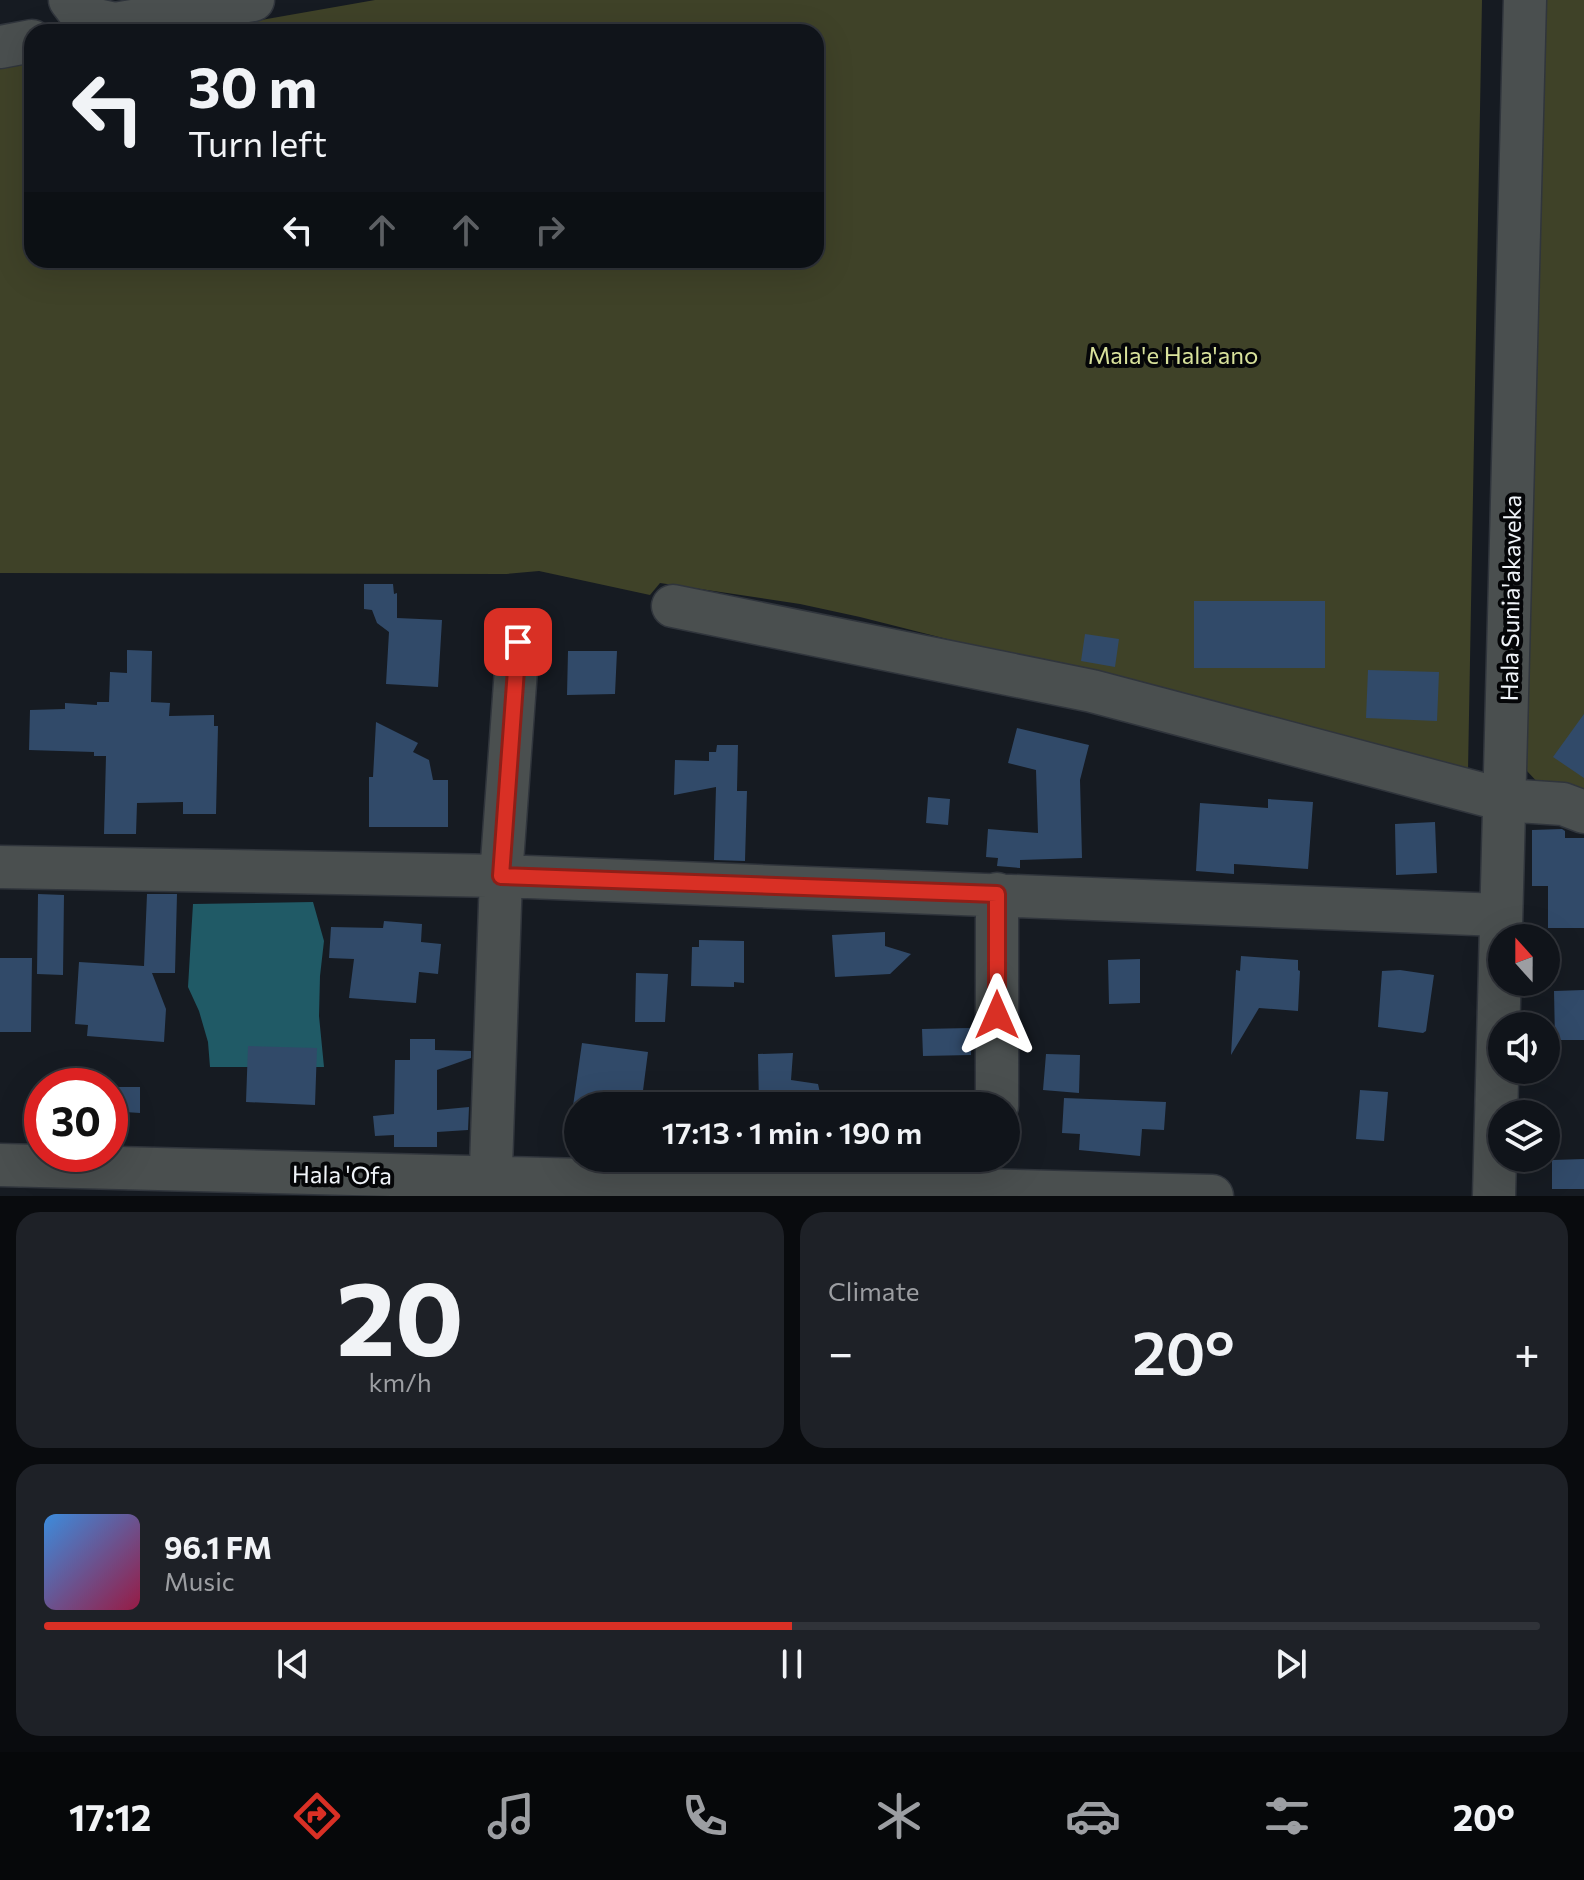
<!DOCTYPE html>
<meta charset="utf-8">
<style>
body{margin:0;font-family:Commissioner,sans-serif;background:#1e2127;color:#f1f3f6;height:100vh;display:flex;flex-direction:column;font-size:30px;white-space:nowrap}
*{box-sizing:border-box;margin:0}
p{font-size:26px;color:#9c9ea2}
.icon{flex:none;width:44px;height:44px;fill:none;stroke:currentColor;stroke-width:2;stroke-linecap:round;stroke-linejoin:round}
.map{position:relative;height:1196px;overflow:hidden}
.panel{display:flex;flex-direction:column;gap:16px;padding:16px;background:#090b0e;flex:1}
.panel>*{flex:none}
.guide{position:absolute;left:24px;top:24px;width:800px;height:244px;border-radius:24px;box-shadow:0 8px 32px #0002,0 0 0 2px #303339;background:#10141a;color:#f1f3f6;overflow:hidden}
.needle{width:52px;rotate:339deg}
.controls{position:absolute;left:1488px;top:924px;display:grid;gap:16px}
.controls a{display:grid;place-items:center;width:72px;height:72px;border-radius:50%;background:#10141a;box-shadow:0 8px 32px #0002,0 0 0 2px #303339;font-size:40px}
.speed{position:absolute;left:24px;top:1068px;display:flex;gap:16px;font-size:40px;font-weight:700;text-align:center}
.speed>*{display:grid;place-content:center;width:104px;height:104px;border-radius:50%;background:#10141a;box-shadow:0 8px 32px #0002,0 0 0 2px #303339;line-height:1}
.speed .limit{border:12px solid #d22;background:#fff;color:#111}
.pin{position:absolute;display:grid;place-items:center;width:68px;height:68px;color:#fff;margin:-34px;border-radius:16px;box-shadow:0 4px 12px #0006}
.me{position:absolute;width:88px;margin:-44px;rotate:0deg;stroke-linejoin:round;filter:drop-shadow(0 0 6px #0008)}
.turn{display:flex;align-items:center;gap:28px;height:168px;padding:0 32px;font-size:36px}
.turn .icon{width:104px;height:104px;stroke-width:2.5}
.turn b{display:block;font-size:56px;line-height:68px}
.lanes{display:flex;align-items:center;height:76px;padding:0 32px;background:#0003;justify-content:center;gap:40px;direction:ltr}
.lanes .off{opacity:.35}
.big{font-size:60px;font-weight:600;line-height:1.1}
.panel .tile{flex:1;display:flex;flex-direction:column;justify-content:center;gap:12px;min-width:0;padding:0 28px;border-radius:24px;background:#1e2127}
.panel .dial{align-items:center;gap:0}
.dial b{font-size:104px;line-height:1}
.song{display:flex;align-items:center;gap:24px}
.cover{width:96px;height:96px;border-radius:12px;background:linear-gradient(135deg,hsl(210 70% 55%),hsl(340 70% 35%))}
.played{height:8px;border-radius:4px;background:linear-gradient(90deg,#d93025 50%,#303339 50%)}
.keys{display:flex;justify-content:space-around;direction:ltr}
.heat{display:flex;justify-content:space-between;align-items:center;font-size:44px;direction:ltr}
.panel .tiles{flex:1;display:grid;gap:16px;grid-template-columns:1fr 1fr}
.tile:last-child{grid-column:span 2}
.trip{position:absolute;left:564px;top:1092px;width:456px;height:80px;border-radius:40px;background:#10141a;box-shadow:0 8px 32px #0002,0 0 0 2px #303339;font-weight:600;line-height:80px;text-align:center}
.tab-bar{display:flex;height:128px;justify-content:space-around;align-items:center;background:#06080a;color:#9c9ea2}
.tab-bar .icon{width:56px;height:56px}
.tab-bar .on{color:#d93025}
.tab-bar b{font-size:36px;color:#f1f3f6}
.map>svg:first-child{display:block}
.green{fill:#3f4228}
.water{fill:#205a66}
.building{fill:#314a69}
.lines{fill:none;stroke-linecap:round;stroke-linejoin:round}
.minor-casing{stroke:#30353c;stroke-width:45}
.minor{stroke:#4a4f4f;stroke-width:42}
.route-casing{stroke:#8d1f18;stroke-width:20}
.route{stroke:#d93025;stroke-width:14}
.labels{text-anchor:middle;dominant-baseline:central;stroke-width:8;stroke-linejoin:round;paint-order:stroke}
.park-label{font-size:24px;fill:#d8e19b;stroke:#050608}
.street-label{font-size:24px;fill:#f0f4f9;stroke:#050608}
</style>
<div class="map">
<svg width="1584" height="1196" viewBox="0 0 1584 1196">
<rect width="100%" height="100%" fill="#161b22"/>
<!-- green -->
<path class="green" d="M 375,0 L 1482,0 L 1468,771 L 860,617 L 800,604 L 660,583 L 650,595 L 539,571 L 506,574 L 0,573 L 0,67 L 32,62 L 32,260 L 816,260 L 816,32 L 192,32 Z
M 1540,0 L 1584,0 L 1584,802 L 1542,787 L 1526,770 Z"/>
<!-- water -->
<path class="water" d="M 313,902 L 324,941 L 320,976 L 319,1016 L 324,1067 L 210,1067 L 208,1042 L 199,1011 L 188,987 L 193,904 Z"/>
<!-- building -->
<path class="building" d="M 364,584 L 393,584 L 394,594 L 397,593 L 397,618 L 442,620 L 438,687 L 386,684 L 389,632 L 377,623 L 372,610 L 364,609 Z
M 1194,601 L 1325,601 L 1325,668 L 1194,668 Z
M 1085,634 L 1119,639 L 1115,667 L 1081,661 Z
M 127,650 L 152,651 L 151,702 L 170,703 L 169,716 L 214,715 L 214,726 L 218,726 L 216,814 L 183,814 L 183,802 L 137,803 L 136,834 L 104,834 L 106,756 L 94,756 L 94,752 L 29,750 L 30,710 L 65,709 L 65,703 L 97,705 L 97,702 L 109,702 L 110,672 L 127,673 Z
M 568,651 L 617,651 L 615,694 L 567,695 Z
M 1368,670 L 1439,672 L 1437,721 L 1366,718 Z
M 1584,714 L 1584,778 L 1553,757 Z
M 376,722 L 418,743 L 413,752 L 429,760 L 433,780 L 448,780 L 448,827 L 369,827 L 369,777 L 373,777 Z
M 1017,728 L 1089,745 L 1080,780 L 1082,858 L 1020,860 L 1020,868 L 997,866 L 998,858 L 986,857 L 988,829 L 1038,833 L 1036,770 L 1008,763 Z
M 717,745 L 738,745 L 737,791 L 747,791 L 745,861 L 714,860 L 716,787 L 674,795 L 675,760 L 709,761 L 709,752 L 716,752 Z
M 928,797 L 950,799 L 948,825 L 926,823 Z
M 1268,799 L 1313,802 L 1308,869 L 1234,864 L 1234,874 L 1196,871 L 1200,803 L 1268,808 Z
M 1435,822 L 1437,873 L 1396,875 L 1395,824 Z
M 1562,829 L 1565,831 L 1565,838 L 1584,838 L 1584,928 L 1548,928 L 1548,886 L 1532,886 L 1532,830 Z
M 38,894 L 64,895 L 63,975 L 37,974 Z
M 147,894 L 177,894 L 175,973 L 152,973 L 166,1009 L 164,1042 L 87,1036 L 88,1025 L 75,1024 L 79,962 L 144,966 Z
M 384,921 L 422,924 L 421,942 L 441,944 L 438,974 L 419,972 L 416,1003 L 349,998 L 354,959 L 329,958 L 331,927 L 383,928 Z
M 885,932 L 885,946 L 911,954 L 890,974 L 835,977 L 832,935 Z
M 699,940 L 744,941 L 744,983 L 734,982 L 734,987 L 691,986 L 692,947 L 699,947 Z
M 1241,956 L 1298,960 L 1298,970 L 1300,971 L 1298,1011 L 1259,1008 L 1231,1055 L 1236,970 L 1240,971 Z
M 0,958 L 32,958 L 31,1032 L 0,1032 Z
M 1140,959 L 1140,1003 L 1109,1004 L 1108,960 Z
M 1400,970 L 1434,975 L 1426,1031 L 1423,1033 L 1378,1027 L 1382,971 Z
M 636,973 L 668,974 L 665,1022 L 635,1022 Z
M 1584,990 L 1584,1040 L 1555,1040 L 1554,991 Z
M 970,1028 L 971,1055 L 923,1056 L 922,1029 Z
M 410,1039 L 435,1039 L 435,1050 L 471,1051 L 471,1058 L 437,1070 L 437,1110 L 469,1107 L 468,1130 L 437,1132 L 437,1147 L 394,1147 L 394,1135 L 375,1136 L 373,1116 L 394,1114 L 395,1060 L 410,1060 Z
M 582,1043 L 648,1052 L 641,1106 L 573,1106 Z
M 248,1046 L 317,1048 L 315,1105 L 246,1102 Z
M 793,1053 L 791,1080 L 818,1084 L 823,1106 L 759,1106 L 758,1054 Z
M 1046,1054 L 1080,1055 L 1079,1093 L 1043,1090 Z
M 110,1087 L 140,1087 L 140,1113 L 110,1111 Z
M 1360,1090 L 1388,1092 L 1384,1141 L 1356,1139 Z
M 1064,1098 L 1166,1102 L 1164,1130 L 1142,1129 L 1140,1156 L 1079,1150 L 1080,1134 L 1062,1133 Z
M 1584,1159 L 1584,1189 L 1552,1189 L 1552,1160 Z"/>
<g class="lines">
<defs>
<path id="minor" d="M 70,0 L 83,17 L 115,24 L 253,0
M 0,47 L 32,41
M 673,606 L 1092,691 L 1504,800 L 1563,804 L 1584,812
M 0,867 L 501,876 L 1500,915
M 997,1106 L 997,894
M 0,1165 L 1212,1196
M 490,1196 L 501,876 L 518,642
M 1494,1196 L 1525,0"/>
</defs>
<!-- minor casing -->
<use href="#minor" class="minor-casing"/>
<!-- minor -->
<use href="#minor" class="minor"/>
</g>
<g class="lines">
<defs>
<path id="route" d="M 518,642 L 501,876 L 997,894 L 997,1015"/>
</defs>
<!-- route casing -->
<use href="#route" class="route-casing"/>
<!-- route -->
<use href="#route" class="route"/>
</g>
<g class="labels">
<!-- park labels -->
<g class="park-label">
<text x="1173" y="354">Mala'e Hala'ano</text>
</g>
<!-- street labels -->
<g class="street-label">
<text transform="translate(1510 598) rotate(-89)">Hala Sunia'akaveka</text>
<text transform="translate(342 1174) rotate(1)">Hala 'Ofa</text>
</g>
</g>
</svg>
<div class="controls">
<a><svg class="needle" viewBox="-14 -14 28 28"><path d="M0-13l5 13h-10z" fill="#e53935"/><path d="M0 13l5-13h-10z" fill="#9c9ea2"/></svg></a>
<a><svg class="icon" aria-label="sound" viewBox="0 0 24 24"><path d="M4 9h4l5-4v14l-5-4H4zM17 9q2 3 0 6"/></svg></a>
<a><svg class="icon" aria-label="layers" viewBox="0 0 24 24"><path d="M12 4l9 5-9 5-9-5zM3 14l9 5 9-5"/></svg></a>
</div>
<div class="speed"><div class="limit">30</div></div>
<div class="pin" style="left:518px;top:642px;background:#d93025"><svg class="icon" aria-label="arrive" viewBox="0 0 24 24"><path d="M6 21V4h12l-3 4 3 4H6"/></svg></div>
<svg class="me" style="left:997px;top:1015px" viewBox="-20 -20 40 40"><path d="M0-17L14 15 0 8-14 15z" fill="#d93025" stroke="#fff" stroke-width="4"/></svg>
<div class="trip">17:13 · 1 min · 190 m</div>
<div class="guide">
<div class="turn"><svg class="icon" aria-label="left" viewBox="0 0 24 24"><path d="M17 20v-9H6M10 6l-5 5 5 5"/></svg><div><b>30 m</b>Turn left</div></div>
<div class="lanes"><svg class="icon" aria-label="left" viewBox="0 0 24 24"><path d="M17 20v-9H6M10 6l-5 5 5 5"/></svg><svg class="icon off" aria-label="ahead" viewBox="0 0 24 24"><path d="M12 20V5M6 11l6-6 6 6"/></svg><svg class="icon off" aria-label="ahead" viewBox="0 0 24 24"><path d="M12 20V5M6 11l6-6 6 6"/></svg><svg class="icon off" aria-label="right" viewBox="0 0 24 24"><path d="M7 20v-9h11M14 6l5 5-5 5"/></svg></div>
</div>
</div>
<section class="panel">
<div class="tiles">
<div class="tile dial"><b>20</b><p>km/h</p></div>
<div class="tile"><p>Climate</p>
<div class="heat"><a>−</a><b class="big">20°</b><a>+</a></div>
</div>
<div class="tile">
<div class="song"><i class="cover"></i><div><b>96.1 FM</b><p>Music</p></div></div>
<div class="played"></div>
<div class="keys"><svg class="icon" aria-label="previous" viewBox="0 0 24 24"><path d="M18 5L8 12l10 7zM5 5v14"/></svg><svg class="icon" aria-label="pause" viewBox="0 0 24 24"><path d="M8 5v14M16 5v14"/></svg><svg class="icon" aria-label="next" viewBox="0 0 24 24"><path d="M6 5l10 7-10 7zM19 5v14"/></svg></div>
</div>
</div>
</section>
<nav class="tab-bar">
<b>17:12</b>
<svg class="icon on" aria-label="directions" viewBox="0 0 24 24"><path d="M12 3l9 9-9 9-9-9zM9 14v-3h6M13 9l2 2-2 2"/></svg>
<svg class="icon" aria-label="music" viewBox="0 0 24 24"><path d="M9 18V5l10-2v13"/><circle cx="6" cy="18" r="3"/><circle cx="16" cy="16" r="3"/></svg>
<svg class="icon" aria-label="phone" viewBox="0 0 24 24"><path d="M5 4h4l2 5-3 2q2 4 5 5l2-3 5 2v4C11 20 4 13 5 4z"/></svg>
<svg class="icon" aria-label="climate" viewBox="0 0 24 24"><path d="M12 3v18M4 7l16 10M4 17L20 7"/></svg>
<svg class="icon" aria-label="car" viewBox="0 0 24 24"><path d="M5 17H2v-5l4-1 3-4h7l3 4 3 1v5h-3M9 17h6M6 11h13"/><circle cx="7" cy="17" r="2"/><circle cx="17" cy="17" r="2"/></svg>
<svg class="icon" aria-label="filters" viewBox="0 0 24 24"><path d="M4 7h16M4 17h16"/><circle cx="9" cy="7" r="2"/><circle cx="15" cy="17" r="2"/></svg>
<b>20°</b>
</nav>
